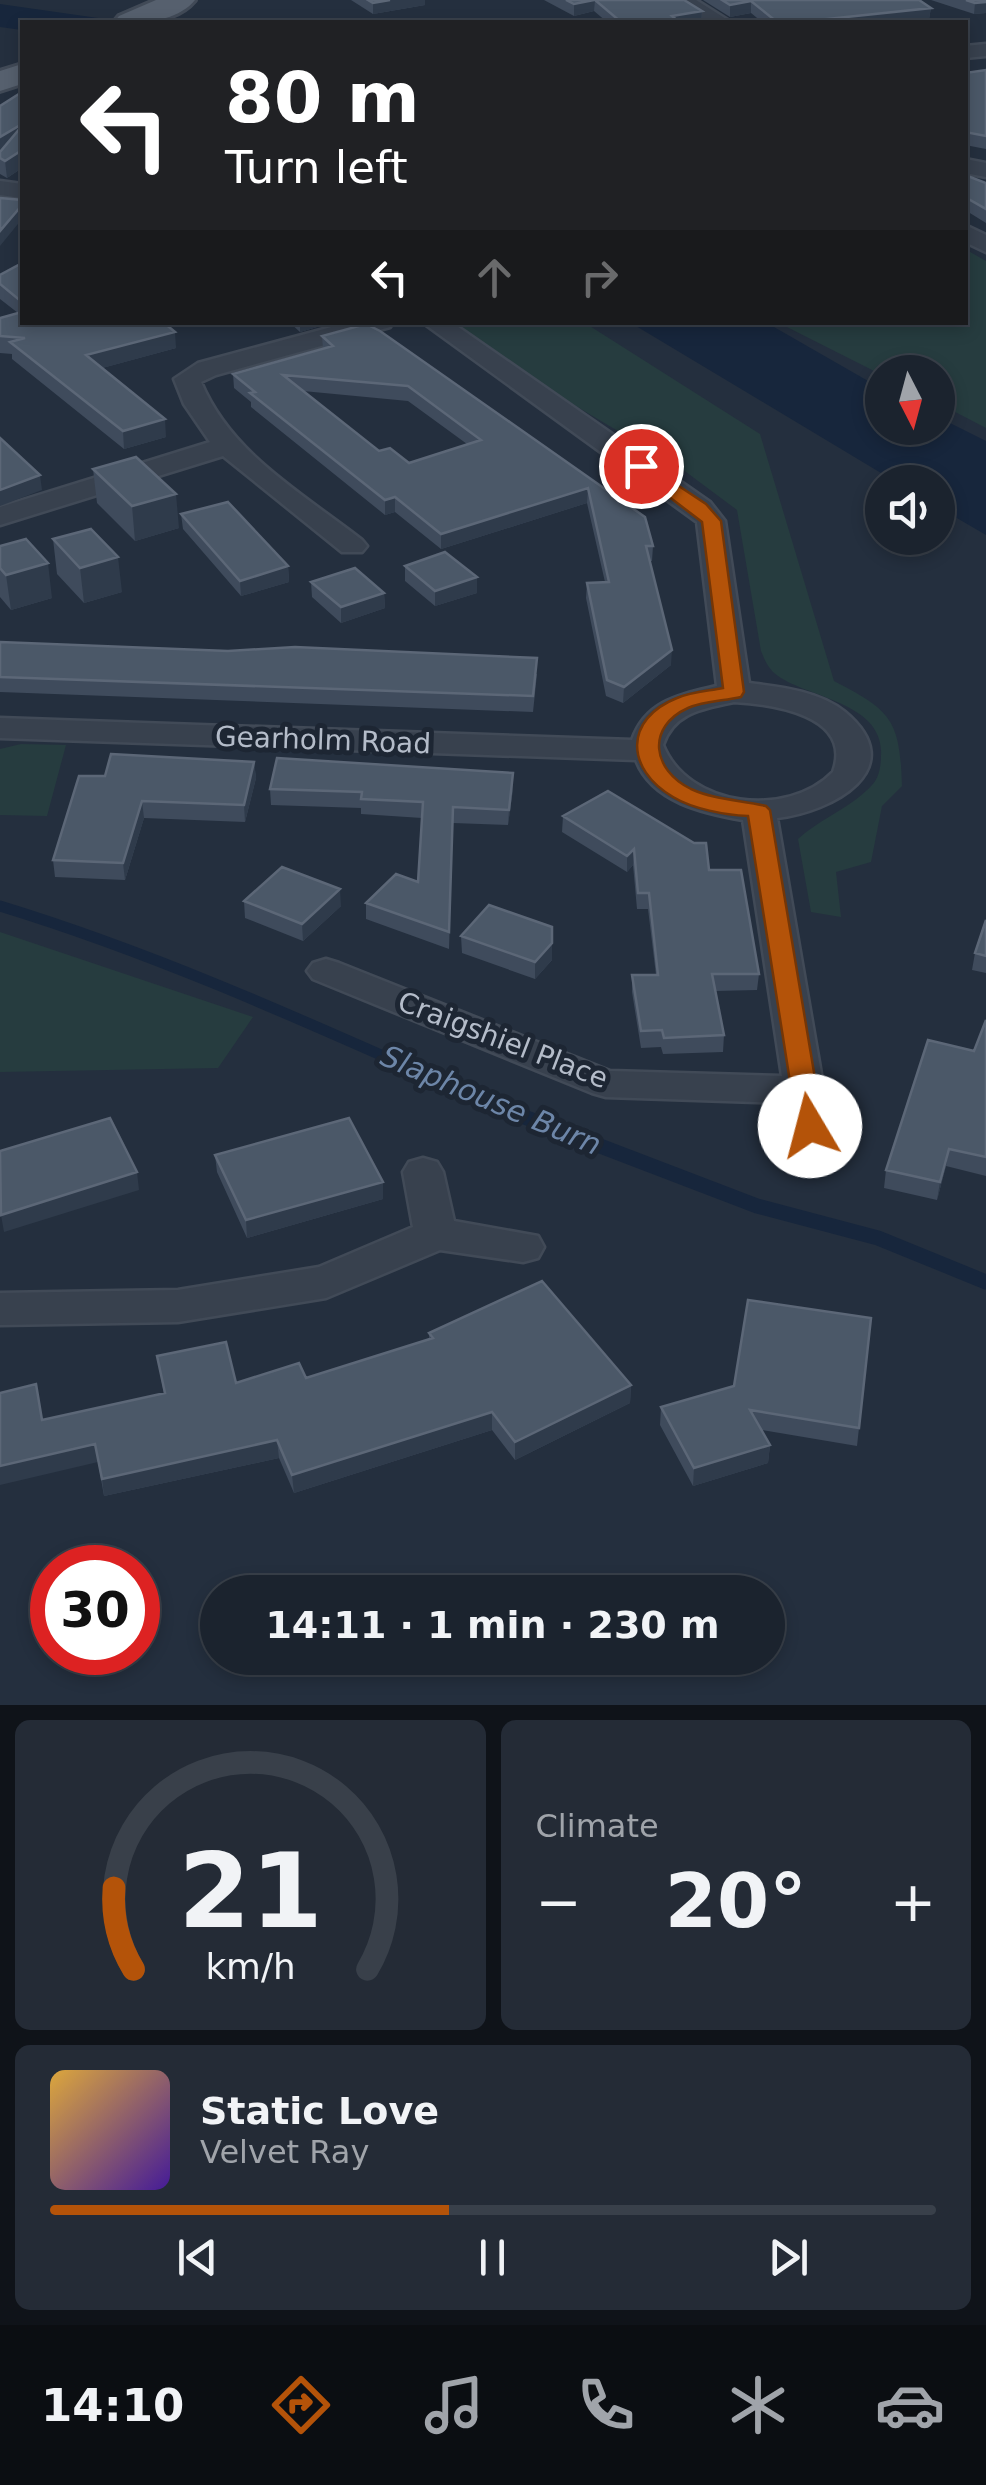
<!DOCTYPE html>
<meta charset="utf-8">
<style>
body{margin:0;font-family:"DejaVu Sans",sans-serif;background:#242b36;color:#f1f3f6;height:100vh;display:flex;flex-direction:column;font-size:38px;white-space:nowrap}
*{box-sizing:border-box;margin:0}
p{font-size:32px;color:#a0a4aa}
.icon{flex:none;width:55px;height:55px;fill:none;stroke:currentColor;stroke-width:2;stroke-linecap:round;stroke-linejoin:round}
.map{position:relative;height:1705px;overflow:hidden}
.sheet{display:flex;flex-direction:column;gap:15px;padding:15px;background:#0f1319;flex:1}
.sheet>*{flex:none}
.hud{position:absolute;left:20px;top:20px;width:948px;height:305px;border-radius:0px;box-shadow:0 5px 15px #0003,0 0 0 2px #39404a;background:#202124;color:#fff;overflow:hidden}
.needle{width:65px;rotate:174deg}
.buttons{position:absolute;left:865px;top:355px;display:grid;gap:20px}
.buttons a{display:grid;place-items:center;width:90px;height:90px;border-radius:50%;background:#1b232e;box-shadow:0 5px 15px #0003,0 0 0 2px #39404a;font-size:50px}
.speed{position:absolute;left:30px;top:1545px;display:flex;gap:20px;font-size:50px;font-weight:700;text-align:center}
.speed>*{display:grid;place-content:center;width:130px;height:130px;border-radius:50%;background:#1b232e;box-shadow:0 5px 15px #0003,0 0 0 2px #39404a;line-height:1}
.speed .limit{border:15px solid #d22;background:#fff;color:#111}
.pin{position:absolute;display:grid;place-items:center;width:85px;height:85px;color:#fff;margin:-42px;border:5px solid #fff;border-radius:50%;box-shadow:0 2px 10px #0007}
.me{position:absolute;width:110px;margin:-55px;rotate:352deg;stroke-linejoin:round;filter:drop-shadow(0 0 8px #0008)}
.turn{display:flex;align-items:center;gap:35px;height:210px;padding:0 40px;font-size:45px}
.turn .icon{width:130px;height:130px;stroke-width:2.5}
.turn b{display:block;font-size:70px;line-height:85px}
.lanes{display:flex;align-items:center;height:95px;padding:0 40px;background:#0003;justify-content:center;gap:50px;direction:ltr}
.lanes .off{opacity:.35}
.big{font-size:75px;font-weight:600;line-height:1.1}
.sheet .card{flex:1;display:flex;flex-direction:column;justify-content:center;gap:15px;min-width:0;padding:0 35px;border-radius:15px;background:#242b36}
.sheet .dial{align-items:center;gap:0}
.dial svg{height:260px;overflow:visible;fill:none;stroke:#39404a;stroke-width:7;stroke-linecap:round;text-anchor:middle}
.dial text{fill:#f1f3f6;stroke:none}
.song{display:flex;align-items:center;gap:30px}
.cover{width:120px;height:120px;border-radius:15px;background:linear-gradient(135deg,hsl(40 70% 55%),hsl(260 70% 35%))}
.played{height:10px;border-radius:5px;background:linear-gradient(90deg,#b45309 45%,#39404a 45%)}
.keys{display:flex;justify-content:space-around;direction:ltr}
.heat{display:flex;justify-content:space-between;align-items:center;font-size:55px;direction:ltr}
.sheet .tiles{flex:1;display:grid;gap:15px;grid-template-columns:1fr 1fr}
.card:last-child{grid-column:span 2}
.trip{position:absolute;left:200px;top:1575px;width:585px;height:100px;border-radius:50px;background:#1b232e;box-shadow:0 5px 15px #0003,0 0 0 2px #39404a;font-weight:600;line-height:100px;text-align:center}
.tab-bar{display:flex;height:160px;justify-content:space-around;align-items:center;background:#0b0e12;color:#a0a4aa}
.tab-bar .icon{width:70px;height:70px}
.tab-bar .active{color:#b45309}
.tab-bar b{font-size:45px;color:#f1f3f6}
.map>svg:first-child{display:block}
.green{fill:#263c3f}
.water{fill:#17263c}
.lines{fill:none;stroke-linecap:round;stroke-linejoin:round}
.stream-far1{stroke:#17263c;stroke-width:11}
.stream{stroke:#17263c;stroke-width:15}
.minor-casing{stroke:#414a57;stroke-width:5}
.primary-casing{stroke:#414a57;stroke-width:6}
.minor{fill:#38414e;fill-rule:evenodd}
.primary{fill:#56606e;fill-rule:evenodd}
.wall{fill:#3f4b5c;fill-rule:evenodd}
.shaded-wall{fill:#2f3b4b}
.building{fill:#4b5868;stroke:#5c6777;stroke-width:2.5;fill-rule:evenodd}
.route{fill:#b45309;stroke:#753606;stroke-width:2.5}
.labels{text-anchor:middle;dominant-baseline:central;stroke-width:10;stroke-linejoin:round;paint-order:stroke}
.street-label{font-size:28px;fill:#b4bcc9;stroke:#1d2633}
.water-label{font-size:30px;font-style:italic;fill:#6d86a8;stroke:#1d2633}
</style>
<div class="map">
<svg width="986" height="1705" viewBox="0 0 986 1705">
<rect width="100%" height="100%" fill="#242f3e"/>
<!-- green -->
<path class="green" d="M 965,249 L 986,261 L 986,428 L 938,403 L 938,372 L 882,375 L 779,323 L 965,322 Z
M 436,323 L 585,323 L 760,434 L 834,681 C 892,711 900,720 902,786 L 882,806 L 871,862 L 836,872 L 841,917 L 811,912 L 798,839 C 821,818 851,808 872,785 C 879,778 881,766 881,756 C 885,703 809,698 778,676 C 769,670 765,661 761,651 L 737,510 L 682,469 Z
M 21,744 L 66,745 L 47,816 L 0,815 L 0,749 Z
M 0,932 L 253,1017 L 218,1068 L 0,1072 Z"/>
<!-- water -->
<path class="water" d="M 0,4 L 126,22 L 22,22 L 22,30 L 0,27 Z
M 631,323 L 767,323 L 882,389 L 882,428 L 938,428 L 938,417 L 986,441 L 986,535 L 938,507 L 938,482 L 896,482 Z"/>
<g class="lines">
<!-- stream-far1 -->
<path class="stream-far1" d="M 0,906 C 177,960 343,1039 512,1113"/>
<!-- stream -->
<path class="stream" d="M 506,1110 L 757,1206 L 878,1238 L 986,1282"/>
<defs>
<path id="minor" d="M 672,0 L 696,0 L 731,22 L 708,22 Z
M 986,44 L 986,56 L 965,58 L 965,46 Z
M 965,159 L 986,163 L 986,177 L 965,173 Z
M 0,181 L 22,184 L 22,198 L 0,195 Z
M 965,225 L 986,235 L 986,252 L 965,242 Z
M 350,322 L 393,322 L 390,327 L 216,375 L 201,382 C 231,454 303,494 362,540 L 367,546 L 362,552 L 342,552 L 223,456 L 0,525 L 0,507 L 210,442 L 184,404 L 174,379 L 198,363 Z
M 422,322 L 451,322 L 710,502 L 725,521 L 749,683 C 780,687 820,691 845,712 C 913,769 831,812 777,818 L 830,1126 L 824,1136 L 810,1140 L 796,1136 L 786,1103 L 606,1097 L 592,1093 L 313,979 L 307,971 L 313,963 L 326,959 L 339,963 L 610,1071 L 782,1076 L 743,820 C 703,813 652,802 636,760 L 0,738 L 0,718 L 632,740 C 646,700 680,695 717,686 L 697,522 ZM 734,702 C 772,704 854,715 833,772 C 787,819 688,807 663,745 C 674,712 703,709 734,702 Z
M 423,1158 L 437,1162 L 443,1172 L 454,1221 L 538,1236 L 544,1247 L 538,1258 L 523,1262 L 440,1250 L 326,1298 L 178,1322 L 0,1325 L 0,1293 L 178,1290 L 319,1267 L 413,1227 L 403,1172 L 409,1162 Z"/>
<path id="primary" d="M 156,0 L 195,0 C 177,22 141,24 114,22 L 119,16 Z
M 22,64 L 22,84 L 0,91 L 0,71 Z"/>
</defs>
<!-- minor casing -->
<use href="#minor" class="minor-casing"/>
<!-- primary casing -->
<use href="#primary" class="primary-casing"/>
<!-- minor -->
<use href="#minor" class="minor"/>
<!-- primary -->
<use href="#primary" class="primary"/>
</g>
<!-- wall -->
<path class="wall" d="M 351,0 L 425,0 L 425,5 L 373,14 Z
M 544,0 L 684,0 L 702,11 L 701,22 L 607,22 L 594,11 L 574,16 Z
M 703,0 L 919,0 L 931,8 L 929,19 L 901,22 L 762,22 L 751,13 L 730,17 Z
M 931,0 L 986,0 L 986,13 L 974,14 Z
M 986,70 L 986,149 L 965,145 L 965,73 Z
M 22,92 L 22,168 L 7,178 L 0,174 L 0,106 Z
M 965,175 L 986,183 L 986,223 L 965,210 Z
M 22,259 L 22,322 L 176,322 L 169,324 L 176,348 L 102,368 L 166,437 L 124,449 L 12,359 L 12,354 L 0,353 L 0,318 L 18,313 L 0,299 L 0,275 L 22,263 Z
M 289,322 L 334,322 L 300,332 Z
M 322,336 L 645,517 L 653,546 L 652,561 L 650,561 L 671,665 L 623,703 L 606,696 L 586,598 L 587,583 L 605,582 L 587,503 L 441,549 L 395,512 L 385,515 L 251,407 L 251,402 L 234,388 L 233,374 L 323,349 ZM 303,391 L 408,401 L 467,444 L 409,463 L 379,451 Z
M 93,469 L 179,528 L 135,541 L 97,503 Z
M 181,514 L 288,566 L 289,582 L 241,596 L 183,529 Z
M 53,539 L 122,592 L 84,603 L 57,574 Z
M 0,546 L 52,598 L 11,610 L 0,597 Z
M 405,566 L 477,577 L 477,593 L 435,606 L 405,581 Z
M 311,582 L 384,593 L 385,608 L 341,623 L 312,597 Z
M 0,642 L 537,674 L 533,712 L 0,692 Z
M 254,762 L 256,778 L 245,822 L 144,818 L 125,880 L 55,877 L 53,860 L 105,776 Z
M 513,773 L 513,789 L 508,825 L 453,823 L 449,949 L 366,919 L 366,903 L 418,882 L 422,818 L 361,814 L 361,808 L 271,805 L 270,789 Z
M 563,816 L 709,870 L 759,974 L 757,990 L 715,991 L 724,1035 L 723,1052 L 663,1054 L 661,1047 L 641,1048 L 632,992 L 632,975 L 656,975 L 648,909 L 637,909 L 633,865 L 627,872 L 562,832 Z
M 244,901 L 341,906 L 303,941 L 245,918 Z
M 986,920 L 986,973 L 972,970 L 975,953 Z
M 461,936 L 552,960 L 535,979 L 462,953 Z
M 986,1020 L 986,1176 L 946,1166 L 937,1200 L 884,1188 L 886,1170 L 974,1051 Z
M 215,1155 L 383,1182 L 383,1199 L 247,1238 L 217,1172 Z
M 871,1318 L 857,1446 L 762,1430 L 770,1445 L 768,1463 L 693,1486 L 660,1425 L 661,1407 L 734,1386 Z
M 429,1333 L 631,1385 L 630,1403 L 515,1460 L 492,1430 L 294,1493 L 279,1458 L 104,1496 L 98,1462 L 42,1420 L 164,1394 L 157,1356 L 236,1383 L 306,1378 L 429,1339 Z"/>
<!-- shaded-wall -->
<path class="shaded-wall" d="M 390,0 L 425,0 L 425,5 L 373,14 L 373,3 Z
M 595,0 L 594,11 L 574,16 L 574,4 Z
M 751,1 L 751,13 L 730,17 L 730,5 Z
M 986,2 L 986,13 L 974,14 L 975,3 Z
M 931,8 L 929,19 L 901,22 L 799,22 Z
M 702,11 L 701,22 L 671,22 L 672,16 Z
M 22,124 L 22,142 L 0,155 L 0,137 Z
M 22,150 L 22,168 L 7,178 L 5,161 Z
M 22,205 L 22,219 L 0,246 L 0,231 Z
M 159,322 L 176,322 L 169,324 L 170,333 L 175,332 L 176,348 L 88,372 L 86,355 Z
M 300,322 L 334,322 L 300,332 Z
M 165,419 L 166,437 L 124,449 L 123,431 Z
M 40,475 L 42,490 L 0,506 L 0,490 Z
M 588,488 L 587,503 L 441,549 L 441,534 Z
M 176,494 L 179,528 L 135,541 L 132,506 Z
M 395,497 L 395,512 L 385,515 L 385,500 Z
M 118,557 L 122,592 L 84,603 L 80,568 Z
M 48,563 L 52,598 L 11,610 L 6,575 Z
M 288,566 L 289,582 L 241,596 L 240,581 Z
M 477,577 L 477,593 L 435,606 L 435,591 Z
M 384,593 L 385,608 L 341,623 L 341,607 Z
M 672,650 L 671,665 L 623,703 L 624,687 Z
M 254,762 L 256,778 L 245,822 L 244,805 Z
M 513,773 L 513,789 L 508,825 L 509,810 Z
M 142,801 L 144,818 L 125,880 L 123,863 Z
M 634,849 L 633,865 L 627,872 L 627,856 Z
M 340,889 L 341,906 L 303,941 L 302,924 Z
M 552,943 L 552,960 L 535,979 L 535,962 Z
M 949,1149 L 946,1166 L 937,1200 L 940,1182 Z
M 137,1172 L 139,1190 L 4,1232 L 1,1215 Z
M 383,1182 L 383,1199 L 247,1238 L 246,1220 Z
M 631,1385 L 630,1403 L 515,1460 L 515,1442 Z
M 492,1412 L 492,1430 L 294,1493 L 292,1475 Z
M 277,1440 L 279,1458 L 104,1496 L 102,1479 Z
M 95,1444 L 98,1462 L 0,1485 L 0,1466 Z
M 770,1445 L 768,1463 L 693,1486 L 694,1468 Z"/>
<!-- building -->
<path class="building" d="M 368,0 L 390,0 L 373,3 Z
M 566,0 L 594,0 L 574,4 Z
M 595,0 L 684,0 L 702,11 L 672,16 L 679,22 L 621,22 Z
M 722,0 L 919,0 L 931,8 L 799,22 L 777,22 L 751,1 L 730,5 Z
M 966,0 L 986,0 L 986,2 L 975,3 Z
M 986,70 L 986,136 L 965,132 L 965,73 Z
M 22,92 L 22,124 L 0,137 L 0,106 Z
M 22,126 L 22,150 L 5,161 L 0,158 L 0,152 Z
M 965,175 L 986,183 L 986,209 L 965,197 Z
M 0,198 L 22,200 L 22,205 L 0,231 Z
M 22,259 L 22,302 L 0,284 L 0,275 L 22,263 Z
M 22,312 L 22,322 L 163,322 L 175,332 L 86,355 L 165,419 L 123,431 L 10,342 L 25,338 L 0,336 L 0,318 Z
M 366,324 L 380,331 L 645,517 L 653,546 L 646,546 L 672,650 L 624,687 L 607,680 L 587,583 L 609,582 L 588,488 L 441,534 L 395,497 L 385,500 L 250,393 L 255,392 L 233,374 L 333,346 L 322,336 ZM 283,375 L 408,386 L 481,440 L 409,463 L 390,448 L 379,451 Z
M 0,438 L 40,475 L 0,490 Z
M 136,457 L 176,494 L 132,506 L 93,469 Z
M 228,502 L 288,566 L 240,581 L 181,514 Z
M 91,529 L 118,557 L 80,568 L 53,539 Z
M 26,539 L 48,563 L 6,575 L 0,568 L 0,546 Z
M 445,552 L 477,577 L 435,591 L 405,566 Z
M 355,568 L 384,593 L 341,607 L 311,582 Z
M 0,642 L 228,651 L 295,647 L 537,658 L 533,696 L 0,677 Z
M 111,754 L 254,762 L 244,805 L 142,801 L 123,863 L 53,860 L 79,776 L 105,776 Z
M 277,758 L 513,773 L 509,810 L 453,807 L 449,932 L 366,903 L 396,874 L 418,882 L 423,802 L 361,799 L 362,792 L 270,789 Z
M 608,791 L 694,843 L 706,843 L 709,870 L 741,870 L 759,974 L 712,974 L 724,1035 L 664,1038 L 662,1030 L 641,1031 L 632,975 L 658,975 L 649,893 L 638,893 L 634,849 L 627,856 L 563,816 Z
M 282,867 L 340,889 L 302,924 L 244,901 Z
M 489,905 L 552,927 L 552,943 L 535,962 L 461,936 Z
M 986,920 L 986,956 L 975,953 Z
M 986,1020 L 986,1157 L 949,1149 L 940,1182 L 886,1170 L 928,1040 L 974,1051 Z
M 110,1118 L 137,1172 L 1,1215 L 0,1151 Z
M 349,1118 L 383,1182 L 246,1220 L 215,1155 Z
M 542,1281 L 631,1385 L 515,1442 L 492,1412 L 292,1475 L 277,1440 L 102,1479 L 95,1444 L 0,1466 L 0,1393 L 36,1384 L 42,1420 L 165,1393 L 157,1356 L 226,1342 L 236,1383 L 299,1363 L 306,1378 L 433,1338 L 429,1333 Z
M 748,1300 L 871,1318 L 859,1428 L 750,1410 L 770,1445 L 694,1468 L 661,1407 L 734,1386 Z"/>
<!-- route -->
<path class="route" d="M 641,461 L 706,504 L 721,521 L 744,692 L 741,697 C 724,701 704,701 688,708 C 646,727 652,770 691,789 C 715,800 741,800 766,806 L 770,810 L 823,1126 L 819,1132 L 801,1132 L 797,1126 L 748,816 C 725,815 693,809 673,797 C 625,769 624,719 677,698 C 691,692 708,691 723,688 L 702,522 L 634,470 L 632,466 Z"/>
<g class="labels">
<!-- street labels -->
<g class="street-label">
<text transform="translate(323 740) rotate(2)">Gearholm Road</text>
<text transform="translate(503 1040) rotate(21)">Craigshiel Place</text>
</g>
<!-- water labels -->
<g class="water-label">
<text transform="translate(491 1100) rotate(23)">Slaphouse Burn</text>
</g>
</g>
</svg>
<div class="buttons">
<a><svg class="needle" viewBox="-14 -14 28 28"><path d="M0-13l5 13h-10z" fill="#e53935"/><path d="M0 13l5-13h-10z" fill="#a0a4aa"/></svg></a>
<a><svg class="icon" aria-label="sound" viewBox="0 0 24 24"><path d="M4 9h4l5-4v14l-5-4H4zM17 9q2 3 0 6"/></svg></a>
</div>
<div class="speed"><div class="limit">30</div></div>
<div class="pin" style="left:641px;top:466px;background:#d93025"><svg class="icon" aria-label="arrive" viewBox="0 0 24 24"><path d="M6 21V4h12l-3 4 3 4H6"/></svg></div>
<svg class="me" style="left:810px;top:1126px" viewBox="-20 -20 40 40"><circle r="19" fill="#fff"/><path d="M0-13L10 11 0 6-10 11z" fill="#b45309"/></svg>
<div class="trip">14:11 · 1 min · 230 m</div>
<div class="hud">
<div class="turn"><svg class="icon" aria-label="left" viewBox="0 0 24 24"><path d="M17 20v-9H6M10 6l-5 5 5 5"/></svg><div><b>80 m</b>Turn left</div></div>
<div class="lanes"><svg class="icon" aria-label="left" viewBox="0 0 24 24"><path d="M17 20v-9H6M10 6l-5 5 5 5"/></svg><svg class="icon off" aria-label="ahead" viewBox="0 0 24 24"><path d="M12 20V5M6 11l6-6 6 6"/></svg><svg class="icon off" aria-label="right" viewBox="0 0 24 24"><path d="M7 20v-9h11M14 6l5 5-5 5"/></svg></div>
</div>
</div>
<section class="sheet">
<div class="tiles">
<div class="card dial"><svg viewBox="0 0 100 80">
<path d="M14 69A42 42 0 1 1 86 69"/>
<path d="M14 69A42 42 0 0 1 8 44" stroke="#b45309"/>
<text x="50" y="56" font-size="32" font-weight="700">21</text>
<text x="50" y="72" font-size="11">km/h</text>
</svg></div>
<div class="card"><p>Climate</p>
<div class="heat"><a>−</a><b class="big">20°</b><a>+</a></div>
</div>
<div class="card">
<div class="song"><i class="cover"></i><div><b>Static Love</b><p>Velvet Ray</p></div></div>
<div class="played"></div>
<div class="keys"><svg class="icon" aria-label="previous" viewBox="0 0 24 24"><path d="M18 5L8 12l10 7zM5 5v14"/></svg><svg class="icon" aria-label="pause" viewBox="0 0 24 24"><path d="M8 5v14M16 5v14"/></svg><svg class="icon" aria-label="next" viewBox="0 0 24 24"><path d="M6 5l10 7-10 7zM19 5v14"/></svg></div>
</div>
</div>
</section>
<nav class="tab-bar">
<b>14:10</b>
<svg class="icon active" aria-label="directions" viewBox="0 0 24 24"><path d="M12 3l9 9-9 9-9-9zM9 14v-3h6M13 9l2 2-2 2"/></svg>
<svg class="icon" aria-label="music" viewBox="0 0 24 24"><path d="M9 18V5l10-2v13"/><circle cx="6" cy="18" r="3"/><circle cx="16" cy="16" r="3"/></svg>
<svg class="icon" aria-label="phone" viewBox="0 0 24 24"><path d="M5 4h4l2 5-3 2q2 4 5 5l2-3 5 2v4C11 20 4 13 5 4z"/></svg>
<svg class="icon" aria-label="climate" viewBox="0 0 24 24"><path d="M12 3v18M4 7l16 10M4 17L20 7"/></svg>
<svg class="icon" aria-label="car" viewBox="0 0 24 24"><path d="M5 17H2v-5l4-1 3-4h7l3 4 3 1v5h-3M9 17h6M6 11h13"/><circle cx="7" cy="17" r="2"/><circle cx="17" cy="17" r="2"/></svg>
</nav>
